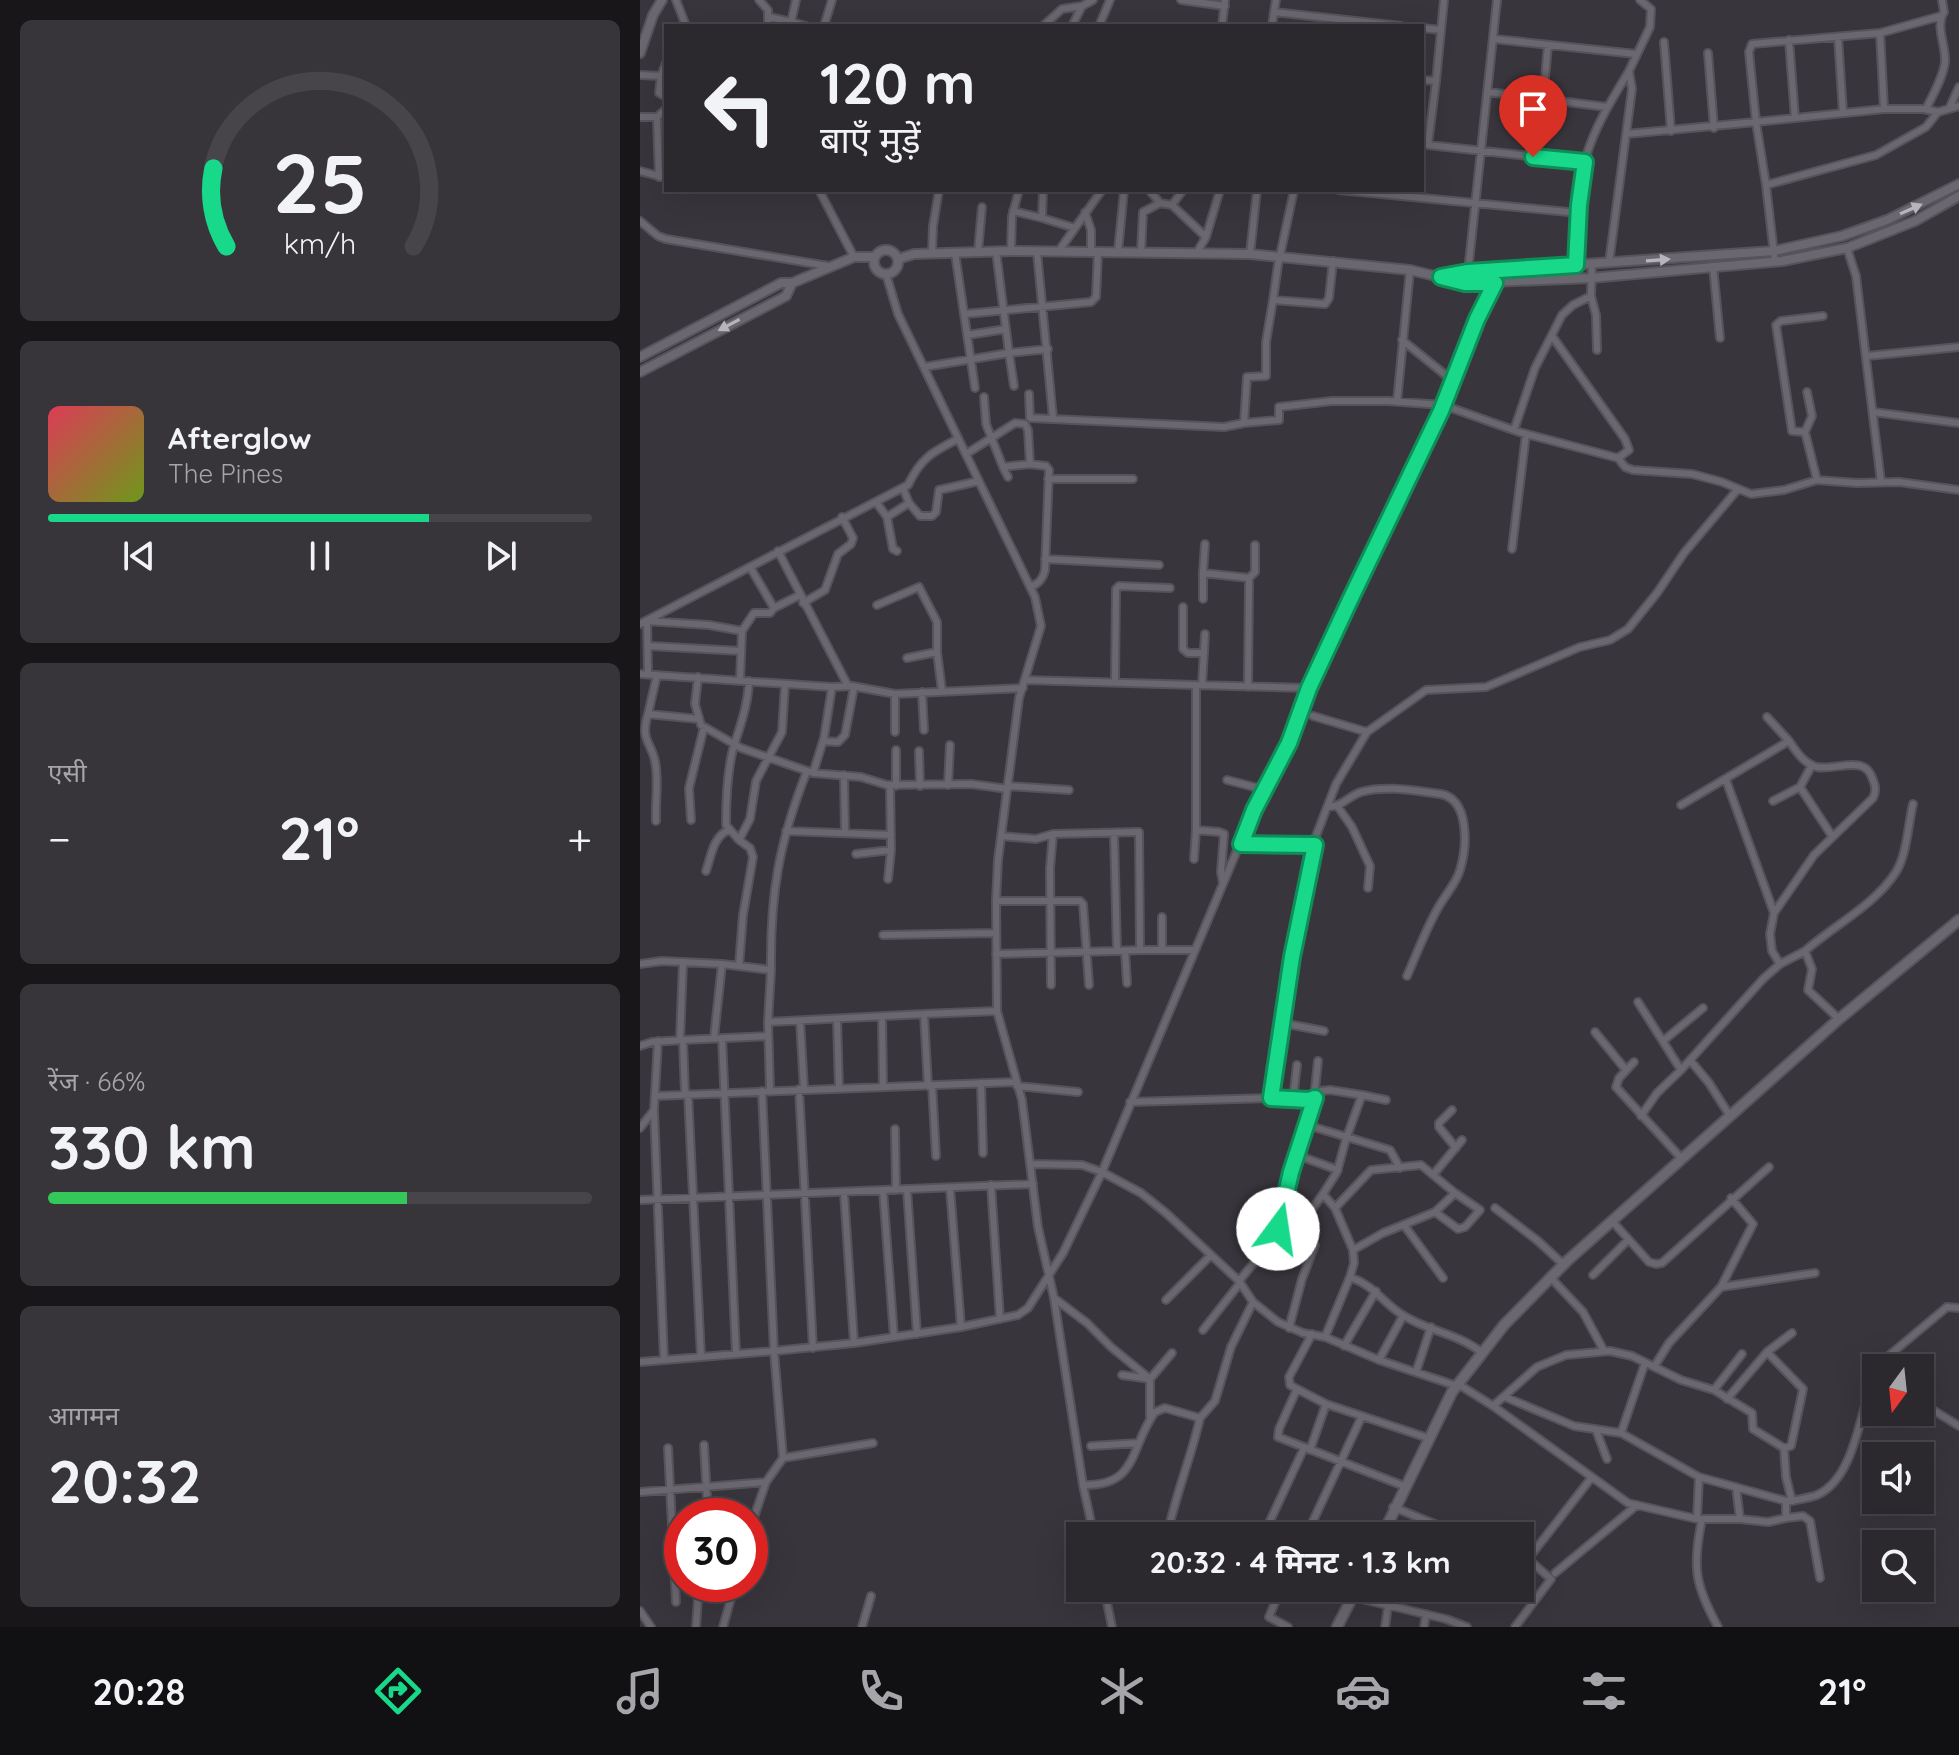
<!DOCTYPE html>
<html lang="hi">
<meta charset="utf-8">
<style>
body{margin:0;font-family:Quicksand,"Noto Sans Devanagari",sans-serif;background:#37343a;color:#f1f3f6;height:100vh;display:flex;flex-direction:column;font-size:30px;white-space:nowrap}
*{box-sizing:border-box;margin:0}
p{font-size:26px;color:#a6a6aa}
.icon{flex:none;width:44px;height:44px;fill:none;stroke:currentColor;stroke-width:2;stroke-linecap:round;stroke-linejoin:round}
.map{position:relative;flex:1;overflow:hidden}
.details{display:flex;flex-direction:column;gap:20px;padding:20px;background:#181619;width:640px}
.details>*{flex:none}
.top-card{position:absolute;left:24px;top:24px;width:760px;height:168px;border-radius:0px;box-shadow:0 8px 32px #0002,0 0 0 2px #47444a;background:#2b282e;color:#f1f3f6;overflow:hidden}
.needle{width:52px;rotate:195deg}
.fabs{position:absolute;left:1222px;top:1354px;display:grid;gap:16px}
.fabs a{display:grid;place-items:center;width:72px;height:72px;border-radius:0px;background:#2b282e;box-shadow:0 8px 32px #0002,0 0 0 2px #47444a;font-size:40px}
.speed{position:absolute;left:24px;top:1498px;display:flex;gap:16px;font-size:40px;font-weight:700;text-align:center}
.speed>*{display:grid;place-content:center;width:104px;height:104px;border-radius:50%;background:#2b282e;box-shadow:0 8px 32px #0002,0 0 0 2px #47444a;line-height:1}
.speed .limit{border:12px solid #d22;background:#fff;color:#111}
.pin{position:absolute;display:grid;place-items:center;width:68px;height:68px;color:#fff;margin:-82px -34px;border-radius:50% 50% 50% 0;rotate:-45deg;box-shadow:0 0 8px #0007}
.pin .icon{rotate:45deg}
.me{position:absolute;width:88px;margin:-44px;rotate:14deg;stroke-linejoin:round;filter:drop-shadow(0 0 6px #0008)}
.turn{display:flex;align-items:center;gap:28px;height:168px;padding:0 24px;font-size:36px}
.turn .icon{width:104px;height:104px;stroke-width:2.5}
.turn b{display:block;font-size:56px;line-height:68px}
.big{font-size:60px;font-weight:700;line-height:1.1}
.details .tile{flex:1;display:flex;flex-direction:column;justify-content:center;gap:12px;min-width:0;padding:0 28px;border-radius:12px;background:#37343a}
.details .dial{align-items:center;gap:0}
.dial svg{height:208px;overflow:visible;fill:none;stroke:#47444a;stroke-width:7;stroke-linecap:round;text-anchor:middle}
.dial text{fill:#f1f3f6;stroke:none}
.song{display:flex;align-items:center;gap:24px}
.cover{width:96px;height:96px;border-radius:12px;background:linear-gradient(135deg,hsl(350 70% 55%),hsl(80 70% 35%))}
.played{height:8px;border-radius:4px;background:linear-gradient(90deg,#17d989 70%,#47444a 70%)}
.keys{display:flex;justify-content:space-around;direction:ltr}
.heat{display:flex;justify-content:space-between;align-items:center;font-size:44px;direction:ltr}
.charge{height:12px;border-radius:6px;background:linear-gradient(90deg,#34c759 66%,#47444a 0)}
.trip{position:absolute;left:426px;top:1522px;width:468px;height:80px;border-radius:0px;background:#2b282e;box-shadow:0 8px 32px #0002,0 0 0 2px #47444a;font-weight:700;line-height:80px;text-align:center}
.menu{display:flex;height:128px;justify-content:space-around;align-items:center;background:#111012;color:#a6a6aa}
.menu .icon{width:56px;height:56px}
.menu .current{color:#17d989}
.menu b{font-size:36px;color:#f1f3f6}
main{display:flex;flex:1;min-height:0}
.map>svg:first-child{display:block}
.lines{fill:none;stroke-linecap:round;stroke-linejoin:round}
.minor-casing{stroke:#565359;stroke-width:10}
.tertiary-casing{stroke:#565359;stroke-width:12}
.secondary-casing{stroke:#565359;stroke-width:13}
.minor{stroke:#6b6770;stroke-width:6}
.tertiary{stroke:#6b6770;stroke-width:8}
.secondary{stroke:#6b6770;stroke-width:9}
.oneway{fill:#b8b4bb}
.route-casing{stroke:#0f8d59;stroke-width:20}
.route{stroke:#17d989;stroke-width:14}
</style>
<main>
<section class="details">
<div class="tile dial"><svg viewBox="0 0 100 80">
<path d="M14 69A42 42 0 1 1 86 69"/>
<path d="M14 69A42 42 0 0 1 9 39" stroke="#17d989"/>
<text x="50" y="56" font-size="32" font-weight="700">25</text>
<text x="50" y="72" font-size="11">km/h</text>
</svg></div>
<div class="tile">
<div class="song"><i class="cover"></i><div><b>Afterglow</b><p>The Pines</p></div></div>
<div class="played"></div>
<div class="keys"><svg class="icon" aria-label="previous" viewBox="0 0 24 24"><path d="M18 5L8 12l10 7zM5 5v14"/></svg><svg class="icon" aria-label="pause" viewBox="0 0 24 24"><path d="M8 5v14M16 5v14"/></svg><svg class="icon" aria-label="next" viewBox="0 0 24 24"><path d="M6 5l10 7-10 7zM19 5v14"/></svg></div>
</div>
<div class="tile"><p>एसी</p>
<div class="heat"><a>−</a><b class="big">21°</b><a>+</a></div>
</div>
<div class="tile"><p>रेंज · 66%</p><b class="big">330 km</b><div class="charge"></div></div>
<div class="tile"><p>आगमन</p><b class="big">20:32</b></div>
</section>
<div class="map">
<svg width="1319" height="1627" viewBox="0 0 1319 1627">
<rect width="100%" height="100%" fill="#39353d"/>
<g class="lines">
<defs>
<path id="minor" d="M 36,0 L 46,26
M 119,0 L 128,10 L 128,26
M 541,0 L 585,6
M 636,0 L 634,12 L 761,26
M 129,17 L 151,22 L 156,0
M 151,22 L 166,26
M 184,26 L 192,0
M 403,26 L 422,9 L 442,6
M 432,26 L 442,6 L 453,0
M 459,26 L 470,0
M 582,26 L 585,0
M 632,26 L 634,12
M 782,28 L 801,30
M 1240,33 L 1244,109
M 1198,37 L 1203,113
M 854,39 L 996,54
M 1149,40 L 1155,118
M 1024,42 L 1031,131
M 908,45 L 903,99 L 967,107
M 1068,53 L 1074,128
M 989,71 L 1010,27 L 1011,9 L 1000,0
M 0,75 L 21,76 L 26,63
M 21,76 L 19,93 L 26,97
M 782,80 L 796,81 L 788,145 L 945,162
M 796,81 L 804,0
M 848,92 L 903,99
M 1286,109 C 1293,94 1303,78 1305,62 C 1306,45 1295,26 1304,12 L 1302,0
M 1309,109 L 1319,87
M 0,117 L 17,117 L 26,109
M 17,117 L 19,177
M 986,134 L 1116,122 L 1109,52 L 1112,44 L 1240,33 L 1301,16
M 0,171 L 26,178
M 1126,185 L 1116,122 L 1244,109 L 1284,109 L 1298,112
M 179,190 L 214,257
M 509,190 L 520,203 L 532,205 L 566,237
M 654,190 L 638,265 L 633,300 L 685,304 L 689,298 L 693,261
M 699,190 L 939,213
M 532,205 L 543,190
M 373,211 L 402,218 L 403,190
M 445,212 L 451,230 L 451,252
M 402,218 L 435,228
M 0,221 L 18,236 L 26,239 L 188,266
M 1207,248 L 1216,276 L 1241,482
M 371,251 L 372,216 L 379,190
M 338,252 L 342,207
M 397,252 L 413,418
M 418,252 L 462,190
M 478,252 L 484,190
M 501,252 L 503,212 L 520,203
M 315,253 L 335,388
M 292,254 L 293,226 L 299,190
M 556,254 L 566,237 L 580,190
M 610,254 L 617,190
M 1135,262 L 1126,185 L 1236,155 L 1286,127 L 1298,112 L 1319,106
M 936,265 C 938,229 936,189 947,154 C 956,124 973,98 989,71 L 992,89 L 969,263
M 1073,266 L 1080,338
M 828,272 L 857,0
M 246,274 L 258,314 L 395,597 L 401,626 L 379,698 L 358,860 L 356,901 L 357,1011 L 382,1100 L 398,1227 L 414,1298 L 443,1485 L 454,1536
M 855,283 L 837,319 L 803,405 L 879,432 L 978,458 L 985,467 L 993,470 L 1052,474 L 1082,482 L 1111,494 L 1144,490 L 1177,480 L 1165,432 L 1172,416 L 1167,392
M 951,296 L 956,315 L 957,350
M 325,314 L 451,302 L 456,297 L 458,252
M 328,335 L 366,329
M 912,336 L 985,439 L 989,450 L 978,458
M 762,340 L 813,381
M 1227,356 L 1319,347
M 284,367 L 369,353 L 356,251
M 374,386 L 369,353 L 408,349
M 389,394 L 390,418
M 344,397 L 346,424 L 363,467
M 757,402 L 770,270
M 1233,412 L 1319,423
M 391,418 L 584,427 L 604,423
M 874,430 L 895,368 L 922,315 L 933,305 L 951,296 L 952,265
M 1165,432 L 1152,431 L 1136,325 L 1141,321 L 1183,316
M 326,454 L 375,423 L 385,424 L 388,430 L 390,464 L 363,467 L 368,477
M 390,464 L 406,466 L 409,470 L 405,570 C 403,579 399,584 390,587
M 408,479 L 493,479
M 1177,480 L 1217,483 L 1259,482 L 1319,490
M 236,502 L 247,517 L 269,503 L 263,488
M 269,503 L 280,516 L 292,516 L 296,512 L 299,490 L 339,481
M 247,517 L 253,549 L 257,551
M 872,549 L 886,434
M 138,551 L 208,686
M 405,559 L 519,565
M 110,567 L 134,608 L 160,595
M 563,573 L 565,544
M 609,578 L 615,572 L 615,545
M 563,599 L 563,573 L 609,578 L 608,687
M 163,603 L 185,590 L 198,554 L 211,544 L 213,538 L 202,517
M 237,605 L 279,587 L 297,622 L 297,652 L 302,691
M 543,607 L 543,649 L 548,653 L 564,653
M 0,624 L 268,485 C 281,458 292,452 318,439
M 102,631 L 114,613 L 130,613 L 134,608
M 10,646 L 101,651
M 267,658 L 297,652
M 0,674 L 192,687 L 212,686 L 255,694 L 383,688
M 8,674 L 7,621 L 69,625 L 102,631 L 100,680
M 17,675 L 8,714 L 58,719
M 58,677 L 55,704 L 61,725 L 101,748 L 173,773 L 221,777 L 247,785 L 331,784 L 368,789
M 385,680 L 556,685 L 556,830 L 579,832 L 584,834 L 581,872 L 583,883
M 475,682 L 476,589 L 479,586 L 530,588
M 556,685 L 669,688
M 562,685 L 565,634
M 282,692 L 284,730
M 255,694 L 255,732
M 8,714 C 0,740 11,742 15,761 C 19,780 15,802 16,821
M 673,716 L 727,732
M 1127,717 L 1149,741
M 183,741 L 198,742 L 205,735 L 214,687
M 279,751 L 280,786
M 173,773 L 184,738 L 192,687
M 204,775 L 205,833
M 587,780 L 626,790
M 1086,780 L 1134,913
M 308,785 L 310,745
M 256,786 L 256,750
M 368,786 L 429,790
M 1160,787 L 1192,836
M 1133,801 L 1160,787 L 1172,765
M 1041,805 L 1149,741 C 1156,751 1164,764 1177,767 C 1197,771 1225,753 1233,780 C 1236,787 1236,791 1233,798 L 1174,855 L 1134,913 L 1130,934 L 1132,951 L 1140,964 L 1165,951
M 687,807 C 702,807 707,797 721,792 C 746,785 775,791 801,794 C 830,800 827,847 820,870 C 816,884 805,895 798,908 C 786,929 777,953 767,976
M 698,807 L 712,827 L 730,866 L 728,888
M 51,820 L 49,788 L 64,727
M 146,831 L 251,835
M 474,833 L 477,951 L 500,950
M 413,834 L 499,832 L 500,950 L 555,950
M 361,836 L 396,839 L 413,834 L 410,868 L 411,985
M 99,840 L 86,825 C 86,799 87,773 93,749 C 100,726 108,706 109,681
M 601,844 L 675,845
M 216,854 L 251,850 L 250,785
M 554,859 L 556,830
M 66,871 C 71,857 73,836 89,830
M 248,879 L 251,850
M 356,901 L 440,901 L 443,904 L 449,985
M 243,935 L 356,933
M 522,949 L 522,917
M 485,951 L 487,983
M 356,954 L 477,951
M 0,964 L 22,961 L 82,964
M 99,966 L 103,915 L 113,857 L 110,848 L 99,840 L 110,819 L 116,781 L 142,732 L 145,684
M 131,970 C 130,894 139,842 167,771
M 998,1002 L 1041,1070 L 1050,1060
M 242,1017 L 243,1087
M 197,1019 L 199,1088
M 1199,1019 L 1168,990 L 1172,969 L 1165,951 C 1193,926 1235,905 1256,872 C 1267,854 1268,825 1273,804
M 160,1021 L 164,1089
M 642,1023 L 684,1031
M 955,1032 L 986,1070
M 74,1038 L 82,964 L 131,970 L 128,1022
M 82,1038 L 96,1354
M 40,1040 L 43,962
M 18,1041 L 14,1110 L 24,1360
M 1023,1041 L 1063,1008
M 0,1046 L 12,1042 L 43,1040
M 994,1062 L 979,1078 L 976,1087 L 1042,1159
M 341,1083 L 343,1153
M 292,1085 L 296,1156
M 288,1086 L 284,1014 L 357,1011
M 377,1086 L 438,1092
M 159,1089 L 173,1348
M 130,1090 L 128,1022 L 284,1014
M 122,1091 L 134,1351 L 214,1343 L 321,1327 L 378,1315 L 388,1308 L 423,1253 L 462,1172 L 614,810 L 649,743 L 680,666 L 803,405 L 748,401 L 692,401 L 639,407 L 639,420 L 604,423 L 607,377 L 626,376 L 626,342 L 633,300
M 45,1094 L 43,1040 L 128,1036
M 48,1094 L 61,1357
M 722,1095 L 746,1100
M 15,1096 L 375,1082
M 631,1098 L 669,1100 L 681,1091 L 690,1090 L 722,1095 L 706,1139 L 697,1172 L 683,1194 L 695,1208 L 713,1250 L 714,1263 L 710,1277 L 685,1337
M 653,1099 L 657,1065
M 490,1102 L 631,1098 L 652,957 L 676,836 L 696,784 L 727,732 L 786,690 L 846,687 L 940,647 L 970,640 L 988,629 L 1017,593 L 1044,553 L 1098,489
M 812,1110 L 799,1123 L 799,1127 L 816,1148
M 1001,1116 L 1017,1093 L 1041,1070
M 1090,1116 L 1069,1083 L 1050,1060 L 1123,979 L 1140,964
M 667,1125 L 750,1150 L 760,1168
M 0,1128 L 14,1110
M 255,1129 L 256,1190
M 657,1155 L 698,1170
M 390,1164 L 442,1165 L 462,1172 L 501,1193 L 526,1213 L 599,1281 L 613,1302 L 638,1322 L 663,1333 L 685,1337 L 739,1360 L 817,1386
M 793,1175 L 822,1140
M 351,1185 L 360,1319
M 310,1188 L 321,1327
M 267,1189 L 277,1334
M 243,1190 L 254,1337
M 204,1192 L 214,1343
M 0,1200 L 393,1184
M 695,1208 L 731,1170 L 781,1165 L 815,1193 L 795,1212 L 743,1233 L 713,1250
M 855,1208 L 898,1241 L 924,1265
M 795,1212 L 818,1229 L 825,1227 L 840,1210 L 815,1193
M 641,1215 L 662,1223 L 683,1194
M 972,1221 L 1009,1262 L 1016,1264 L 1022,1263 L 1129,1167
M 764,1225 L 803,1278
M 953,1275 L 988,1240
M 710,1277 C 735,1286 741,1301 761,1314 C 786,1331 817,1333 841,1352
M 911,1278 L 943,1312 L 964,1351
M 599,1281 L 631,1242 L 638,1229 L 651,1172 L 673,1108 L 678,1061
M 1081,1287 L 1113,1224 L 1091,1198
M 414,1298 L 447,1323 L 471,1347 L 510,1379 L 510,1417
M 526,1300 L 571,1255
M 649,1328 L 662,1279 L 675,1245 L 656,1237 L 662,1223
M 563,1330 L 600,1283
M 704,1346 L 736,1291
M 1127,1352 L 1163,1389 L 1151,1446 L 1144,1448
M 739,1360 L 763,1316
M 0,1362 L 134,1351 L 143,1458 L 126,1482
M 1014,1367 L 1029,1343 L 1081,1287 L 1175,1273
M 1238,1368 L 1240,1363 L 1307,1307 L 1319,1308
M 776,1372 L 791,1327
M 482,1375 L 510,1379 L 532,1353
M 818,1384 L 853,1406 L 897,1367 L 926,1355 L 970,1351 L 992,1356 L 1041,1380 L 1074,1390 L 1112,1413 L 1113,1429 L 1144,1448 L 1146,1477 L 1152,1501 C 1160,1499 1169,1498 1177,1495 C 1217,1477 1220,1406 1236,1371
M 657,1389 L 650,1385 L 649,1377 L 672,1334
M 1074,1390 L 1102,1354
M 865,1397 L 934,1426 L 981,1433 L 1059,1477 L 1057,1519
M 1087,1399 L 1127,1352 L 1152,1333
M 1280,1402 L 1319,1426
M 853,1406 L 988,1503 L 1057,1519 L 1100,1519 L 1096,1487
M 560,1418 L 575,1401 L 591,1347 L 613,1302
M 956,1430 L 967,1459
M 981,1433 L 1005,1363
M 64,1445 L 68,1516
M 451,1446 L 499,1443
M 28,1448 L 36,1602
M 670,1450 L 686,1404
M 143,1458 L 233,1443
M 1059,1477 L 1146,1501
M 443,1485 C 499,1486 489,1448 515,1412 L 525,1408 L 560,1418 C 551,1458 535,1496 527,1536
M 764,1486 L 638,1437 L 639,1429 L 657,1389 L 686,1404 L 788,1438
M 0,1492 L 126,1482 L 110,1529
M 1152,1501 L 1146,1501 L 1146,1518 L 1163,1516 L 1170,1521 L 1180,1578
M 753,1507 L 824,1536
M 1062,1519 C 1052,1567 1055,1585 1078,1627
M 1100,1519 L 1128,1522 L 1146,1518
M 623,1536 L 664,1448
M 666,1536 L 722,1416
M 880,1557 L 888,1559 L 952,1477
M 915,1573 L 997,1505
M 464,1588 L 472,1627
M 641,1588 L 629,1617 L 648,1627
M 713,1597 L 806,1619 L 827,1627
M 0,1611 L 11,1627
M 56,1627 L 59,1584
M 83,1627 L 95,1584
M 222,1627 L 231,1596
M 745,1627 L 748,1606
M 784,1627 L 786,1614
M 875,1627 L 911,1579 L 888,1559"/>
<path id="tertiary" d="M 0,53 L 13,15 L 22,0
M234 262a12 12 0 1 1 24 0a12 12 0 1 1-24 0Z
M 258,259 L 274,254 L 371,251 L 610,254 L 770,270 L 825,283 L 950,278 L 1142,261 L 1207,248 L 1275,221 L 1319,196
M 806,276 L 828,272 L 1134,251 L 1202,236 L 1247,220 L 1319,184
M 0,357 L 141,283 L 152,283 L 214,257 L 235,257
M 0,372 L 146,296 L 152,283"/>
<path id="secondary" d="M 742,1536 L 812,1392 L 864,1325 L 927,1261 L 1027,1172 L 1199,1019 L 1319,920
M 697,1627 L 717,1588"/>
</defs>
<!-- minor casing -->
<use href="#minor" class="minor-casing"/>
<!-- tertiary casing -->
<use href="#tertiary" class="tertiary-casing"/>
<!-- secondary casing -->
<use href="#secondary" class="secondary-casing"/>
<!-- minor -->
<use href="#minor" class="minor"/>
<!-- tertiary -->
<use href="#tertiary" class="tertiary"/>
<!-- secondary -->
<use href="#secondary" class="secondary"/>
</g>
<!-- one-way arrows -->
<defs><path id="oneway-solid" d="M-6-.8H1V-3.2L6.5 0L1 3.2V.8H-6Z" transform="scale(2)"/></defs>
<g class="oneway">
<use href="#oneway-solid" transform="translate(1271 209) rotate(-24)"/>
<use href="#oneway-solid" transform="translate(1018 260) rotate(-4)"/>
<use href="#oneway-solid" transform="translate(89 325) rotate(152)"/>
</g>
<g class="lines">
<defs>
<path id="route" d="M 638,1229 L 651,1172 L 675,1098 L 669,1100 L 631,1098 L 652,957 L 675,845 L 601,844 L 614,810 L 649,743 L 669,688 L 710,600 L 801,411 L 837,319 L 855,283 L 825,283 L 801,277 L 828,272 L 936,265 L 939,205 L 945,162 L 893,157"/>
</defs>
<!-- route casing -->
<use href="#route" class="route-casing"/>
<!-- route -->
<use href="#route" class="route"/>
</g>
</svg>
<div class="fabs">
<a><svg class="needle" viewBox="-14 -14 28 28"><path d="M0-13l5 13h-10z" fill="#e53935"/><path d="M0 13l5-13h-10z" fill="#a6a6aa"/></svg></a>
<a><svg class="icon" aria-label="sound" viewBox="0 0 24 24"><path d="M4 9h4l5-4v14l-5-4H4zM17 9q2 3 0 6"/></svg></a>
<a><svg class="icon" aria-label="search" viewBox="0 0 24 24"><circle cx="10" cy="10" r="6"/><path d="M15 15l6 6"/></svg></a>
</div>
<div class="speed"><div class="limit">30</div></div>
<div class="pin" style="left:893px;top:157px;background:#d93025"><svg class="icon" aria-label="arrive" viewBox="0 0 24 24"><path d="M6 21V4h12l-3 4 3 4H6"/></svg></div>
<svg class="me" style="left:638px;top:1229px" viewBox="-20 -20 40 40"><circle r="19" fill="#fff"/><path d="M0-13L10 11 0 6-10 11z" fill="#17d989"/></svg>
<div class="trip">20:32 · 4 मिनट · 1.3 km</div>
<div class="top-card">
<div class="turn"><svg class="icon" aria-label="left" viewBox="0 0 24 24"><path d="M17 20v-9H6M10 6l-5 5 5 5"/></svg><div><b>120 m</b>बाएँ मुड़ें</div></div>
</div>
</div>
</main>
<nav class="menu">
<b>20:28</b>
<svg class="icon current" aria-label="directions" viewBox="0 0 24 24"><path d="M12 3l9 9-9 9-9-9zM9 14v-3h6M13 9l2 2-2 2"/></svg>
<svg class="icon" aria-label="music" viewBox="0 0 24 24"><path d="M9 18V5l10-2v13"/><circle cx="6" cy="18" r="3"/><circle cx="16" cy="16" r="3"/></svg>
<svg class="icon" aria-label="phone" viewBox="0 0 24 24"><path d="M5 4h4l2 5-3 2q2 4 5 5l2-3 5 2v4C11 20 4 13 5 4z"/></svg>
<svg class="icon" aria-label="climate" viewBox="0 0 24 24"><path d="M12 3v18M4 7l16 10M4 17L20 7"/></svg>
<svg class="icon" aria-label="car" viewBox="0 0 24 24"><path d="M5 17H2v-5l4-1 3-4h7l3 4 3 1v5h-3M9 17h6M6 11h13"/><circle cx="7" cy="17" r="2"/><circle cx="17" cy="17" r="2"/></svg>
<svg class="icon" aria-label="filters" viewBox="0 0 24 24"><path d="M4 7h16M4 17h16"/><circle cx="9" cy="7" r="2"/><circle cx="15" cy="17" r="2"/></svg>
<b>21°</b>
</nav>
